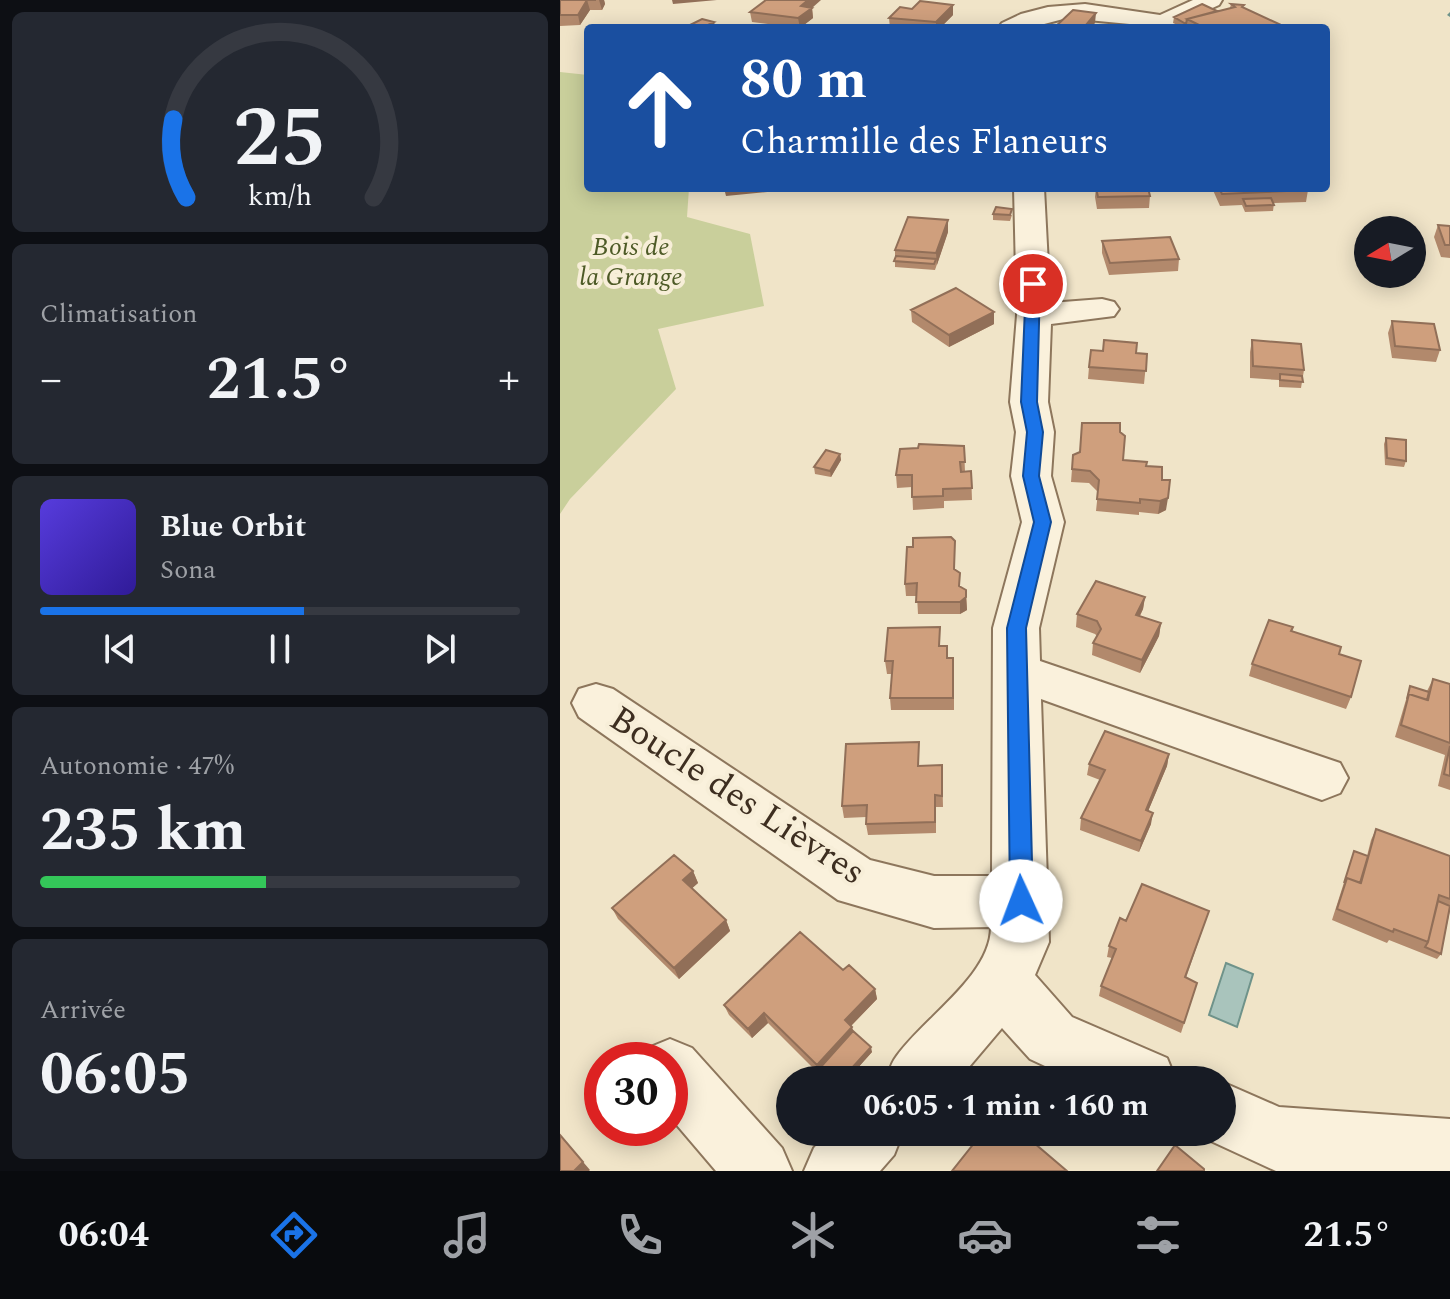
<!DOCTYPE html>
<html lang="fr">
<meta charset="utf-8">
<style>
body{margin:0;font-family:Spectral,serif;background:#242831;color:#f1f3f6;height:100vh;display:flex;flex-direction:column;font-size:30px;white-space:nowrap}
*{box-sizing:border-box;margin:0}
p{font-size:26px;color:#9ea1a6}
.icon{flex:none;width:44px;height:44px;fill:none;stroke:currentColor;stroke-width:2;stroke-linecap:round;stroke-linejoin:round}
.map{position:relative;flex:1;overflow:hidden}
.sheet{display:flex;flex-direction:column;gap:12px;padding:12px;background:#0d0f14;width:560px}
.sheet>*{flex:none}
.guide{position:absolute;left:24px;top:24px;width:746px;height:168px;border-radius:8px;box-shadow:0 4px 20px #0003;background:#1a4fa0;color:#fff;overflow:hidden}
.needle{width:52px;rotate:260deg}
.fabs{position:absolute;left:794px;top:216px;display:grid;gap:16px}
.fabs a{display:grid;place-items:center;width:72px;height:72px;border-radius:50%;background:#171b24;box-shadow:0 4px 20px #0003;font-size:40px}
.speed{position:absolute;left:24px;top:1042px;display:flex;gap:16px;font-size:40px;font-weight:700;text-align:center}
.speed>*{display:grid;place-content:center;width:104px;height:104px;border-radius:50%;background:#171b24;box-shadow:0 4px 20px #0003;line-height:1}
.speed .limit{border:12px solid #d22;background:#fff;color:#111}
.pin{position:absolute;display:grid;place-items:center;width:68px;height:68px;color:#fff;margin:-34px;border:4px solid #fff;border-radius:50%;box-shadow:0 2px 8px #0007}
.me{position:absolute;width:88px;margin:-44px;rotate:358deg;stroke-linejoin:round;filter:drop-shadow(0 0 6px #0008)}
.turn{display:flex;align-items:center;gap:28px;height:168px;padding:0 24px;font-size:36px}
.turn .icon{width:104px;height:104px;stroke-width:2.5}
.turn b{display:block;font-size:56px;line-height:68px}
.big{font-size:60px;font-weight:700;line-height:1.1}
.sheet .tile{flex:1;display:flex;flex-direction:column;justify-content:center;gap:12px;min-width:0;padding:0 28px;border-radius:12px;background:#242831}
.sheet .dial{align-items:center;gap:0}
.dial svg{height:208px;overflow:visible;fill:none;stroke:#363941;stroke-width:7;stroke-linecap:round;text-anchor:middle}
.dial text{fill:#f1f3f6;stroke:none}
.song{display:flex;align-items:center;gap:24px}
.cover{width:96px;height:96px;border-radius:12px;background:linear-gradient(135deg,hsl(250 70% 55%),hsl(250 70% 35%))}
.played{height:8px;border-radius:4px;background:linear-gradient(90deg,#1a73e8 55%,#363941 55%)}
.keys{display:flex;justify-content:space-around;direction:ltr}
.heat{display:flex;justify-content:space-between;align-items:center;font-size:44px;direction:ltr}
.charge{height:12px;border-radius:6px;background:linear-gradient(90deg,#34c759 47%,#363941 0)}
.trip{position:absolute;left:216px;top:1066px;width:460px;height:80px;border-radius:40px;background:#171b24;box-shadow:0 4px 20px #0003;font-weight:700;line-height:80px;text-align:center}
.menu{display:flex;height:128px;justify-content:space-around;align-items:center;background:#090b0e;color:#9ea1a6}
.menu .icon{width:56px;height:56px}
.menu .active{color:#1a73e8}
.menu b{font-size:36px;color:#f1f3f6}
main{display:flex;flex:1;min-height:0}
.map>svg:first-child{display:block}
.green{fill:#c9cf9b}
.water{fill:#a9c4bc;stroke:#6f938a;stroke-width:2}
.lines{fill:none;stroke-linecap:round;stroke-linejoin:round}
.stream{fill:#6f938a;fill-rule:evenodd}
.minor-casing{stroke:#8d765c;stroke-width:4}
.minor{fill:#faf1dc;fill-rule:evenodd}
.wall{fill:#b2896c}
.shaded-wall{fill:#916f58}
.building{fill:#cf9f7d;stroke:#916f58;stroke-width:2}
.route{fill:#1a73e8;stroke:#114b97;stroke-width:2}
.labels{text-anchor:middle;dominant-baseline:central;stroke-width:8;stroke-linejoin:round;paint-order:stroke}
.far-park-label{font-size:26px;font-style:italic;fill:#4d5a26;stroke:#f7eed8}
.near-street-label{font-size:36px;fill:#3d2e20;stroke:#f7eed8}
</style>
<main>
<section class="sheet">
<div class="tile dial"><svg viewBox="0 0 100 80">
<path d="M14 69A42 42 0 1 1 86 69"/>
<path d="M14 69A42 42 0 0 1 9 39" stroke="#1a73e8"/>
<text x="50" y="56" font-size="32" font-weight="700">25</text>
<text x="50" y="72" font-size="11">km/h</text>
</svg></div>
<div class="tile"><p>Climatisation</p>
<div class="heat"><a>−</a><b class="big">21.5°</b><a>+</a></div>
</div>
<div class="tile">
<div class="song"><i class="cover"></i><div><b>Blue Orbit</b><p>Sona</p></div></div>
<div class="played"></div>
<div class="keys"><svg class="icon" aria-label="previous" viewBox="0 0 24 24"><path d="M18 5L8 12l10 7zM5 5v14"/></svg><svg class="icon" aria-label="pause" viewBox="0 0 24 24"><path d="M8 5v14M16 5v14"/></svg><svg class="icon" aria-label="next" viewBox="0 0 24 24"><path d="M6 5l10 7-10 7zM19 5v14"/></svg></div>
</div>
<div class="tile"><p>Autonomie · 47%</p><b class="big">235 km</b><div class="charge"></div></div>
<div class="tile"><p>Arrivée</p><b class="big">06:05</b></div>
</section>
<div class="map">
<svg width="890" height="1171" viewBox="0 0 890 1171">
<rect width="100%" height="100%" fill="#f0e4c8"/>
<!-- green -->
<path class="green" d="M 0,72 L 28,75 L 28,188 L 129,188 L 127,217 L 190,234 L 204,306 L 98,329 L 116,389 L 10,499 L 0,514 Z"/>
<!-- water -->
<path class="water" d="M 666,963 L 693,974 L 677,1027 L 649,1015 Z"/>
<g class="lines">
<!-- stream -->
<path class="stream" d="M 890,12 L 890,17 L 887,15 Z"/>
<defs>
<path id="minor" d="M 633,0 L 662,0 L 659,5 L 608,28 L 577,28 L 580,25 L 507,18 L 469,28 L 438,28 L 442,23 L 461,14 L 488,7 L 525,4 L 600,15 Z
M 454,188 L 484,188 L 490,303 L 542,299 L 554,302 L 559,309 L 554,316 L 491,324 L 488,402 L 494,432 L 491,476 L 504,522 L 479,628 L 480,661 L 780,763 L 788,778 L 780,793 L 762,800 L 481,699 L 489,942 L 475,975 L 512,1017 L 607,1058 L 616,1080 L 515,1080 L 470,1059 L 442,1028 L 398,1080 L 326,1080 C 329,1073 331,1063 336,1057 C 363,1018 431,976 431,927 L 374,928 L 278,900 L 19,717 L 12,703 L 19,689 L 36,684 L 53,689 L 310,860 L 374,876 L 432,876 L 433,628 L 462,522 L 451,476 L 456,432 L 450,402 L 457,315 Z
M 110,1039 L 132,1048 L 222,1148 L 232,1171 L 156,1171 L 110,1117 L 110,1060 L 83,1060 L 88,1048 Z
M 662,1082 L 719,1107 L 890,1119 L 890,1171 L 716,1171 L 640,1136 L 638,1132 L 662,1132 Z
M 268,1132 L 343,1132 L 334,1155 L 320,1171 L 244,1171 L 254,1148 Z"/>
</defs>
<!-- minor casing -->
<use href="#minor" class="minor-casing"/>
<!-- minor -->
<use href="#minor" class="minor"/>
</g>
<!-- wall -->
<path class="wall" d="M 0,0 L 44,0 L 45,4 L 42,10 L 30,10 L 20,25 L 0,26 Z
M 671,4 L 684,8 L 719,24 L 718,28 L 624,28 L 613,23 L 614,17 L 657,11 L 670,8 Z
M 252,8 L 253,18 L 240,28 L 192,22 L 190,12 Z
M 393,15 L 380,28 L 330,28 L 329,18 Z
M 536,188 L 590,196 L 589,208 L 537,209 L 535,197 Z
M 652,188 L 747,188 L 748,190 L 746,202 L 714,203 L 713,211 L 685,212 L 682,205 L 660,206 Z
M 433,214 L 452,215 L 450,221 L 433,220 Z
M 388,220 L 388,232 L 375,270 L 335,267 L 335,250 Z
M 878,225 L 890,226 L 890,258 L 881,257 L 874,237 Z
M 542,241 L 619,259 L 618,271 L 549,275 L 542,253 Z
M 351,310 L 434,324 L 389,347 L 352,322 Z
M 832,321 L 880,350 L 876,362 L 832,358 L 828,333 Z
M 692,340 L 744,370 L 741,388 L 719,387 L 719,380 L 690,378 L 690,352 Z
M 576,353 L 587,354 L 584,384 L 528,379 L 529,367 Z
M 560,432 L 563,460 L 586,466 L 602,480 L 606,510 L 598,514 L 579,512 L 579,515 L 536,511 L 538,492 L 529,483 L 511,482 L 512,469 Z
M 826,438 L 846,461 L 844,467 L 825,465 L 824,444 Z
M 404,446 L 405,472 L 411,471 L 412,500 L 384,501 L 384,508 L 353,510 L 352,487 L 337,488 L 336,475 Z
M 280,454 L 281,460 L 271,477 L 255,474 L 254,467 Z
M 395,541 L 395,570 L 400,586 L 406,590 L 407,610 L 400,614 L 358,614 L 357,596 L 346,596 L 345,584 Z
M 585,597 L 583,609 L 580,616 L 601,623 L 599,636 L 580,673 L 532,655 L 533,643 L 537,636 L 535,634 L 516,627 L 517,614 Z
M 733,627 L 732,632 L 779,654 L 791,697 L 786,709 L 689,676 L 692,664 Z
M 380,639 L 380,646 L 387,646 L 388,658 L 394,670 L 394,710 L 331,710 L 330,698 L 332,674 L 327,674 L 325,661 Z
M 873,679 L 890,684 L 890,790 L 878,786 L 885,755 L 835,737 L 850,686 L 867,691 Z
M 359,742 L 359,766 L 382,765 L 383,807 L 376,807 L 376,833 L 308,835 L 306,824 L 306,817 L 284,818 L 282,806 Z
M 609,754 L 607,766 L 588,811 L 591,824 L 579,852 L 520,830 L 521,818 L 540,780 L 527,775 L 529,764 Z
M 816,829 L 890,856 L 890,910 L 881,954 L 877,959 L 829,940 L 827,943 L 772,920 L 794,851 L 807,856 L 811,840 Z
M 133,871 L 138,883 L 132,888 L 166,920 L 170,931 L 119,979 L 58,919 L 52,908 Z
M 649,911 L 626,978 L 637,983 L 621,1033 L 539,996 L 541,986 L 552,958 L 547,957 L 549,946 L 566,921 Z
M 283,970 L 315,989 L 317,999 L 291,1026 L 293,1031 L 312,1052 L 287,1080 L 265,1080 L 208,1023 L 192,1038 L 169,1015 L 164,1005 Z"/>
<!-- shaded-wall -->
<path class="shaded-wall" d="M 27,0 L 30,10 L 20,25 L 18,15 Z
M 39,0 L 44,0 L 45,4 L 42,10 Z
M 112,0 L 157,0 L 113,4 Z
M 248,0 L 261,0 L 252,8 L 253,18 L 240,28 L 238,18 L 241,6 Z
M 393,5 L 393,15 L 380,28 L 376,28 L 376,22 Z
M 536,13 L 535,23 L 531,28 L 526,25 Z
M 154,22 L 156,28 L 142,28 Z
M 164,188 L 228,188 L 228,190 L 166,196 Z
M 228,188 L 259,188 L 259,189 L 229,192 Z
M 388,220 L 388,232 L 377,265 L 376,253 Z
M 434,312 L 434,324 L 389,347 L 389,335 Z
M 280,454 L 281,460 L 271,477 L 270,471 Z
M 608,498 L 606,510 L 598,514 L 600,501 Z
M 406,597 L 407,610 L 400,614 L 400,602 Z
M 585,597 L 583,609 L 574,627 L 576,615 Z
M 601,623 L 599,636 L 580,673 L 582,660 Z
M 609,754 L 607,766 L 584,821 L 586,810 Z
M 593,813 L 591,824 L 579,852 L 581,841 Z
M 133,871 L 138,883 L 128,892 L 123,880 Z
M 166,920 L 170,931 L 119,979 L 114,968 Z
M 315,989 L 317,999 L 287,1030 L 285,1020 Z
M 204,1013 L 208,1023 L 192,1038 L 188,1029 Z
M 292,1027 L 295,1036 L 258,1070 L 257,1065 Z
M 311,1047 L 312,1052 L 287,1080 L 281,1080 Z
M 481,1132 L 482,1132 L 482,1138 L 473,1151 L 473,1142 Z
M 0,1135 L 30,1170 L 29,1171 L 14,1171 Z"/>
<!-- building -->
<path class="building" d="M 0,0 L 36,0 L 27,0 L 18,15 L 0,15 Z
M 206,0 L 248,0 L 241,6 L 252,8 L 238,18 L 190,12 Z
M 360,1 L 393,5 L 376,22 L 329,18 L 340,7 L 352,9 Z
M 642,4 L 657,11 L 627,19 L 626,24 L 614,17 Z
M 671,4 L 684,5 L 682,7 L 719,24 L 704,28 L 645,28 L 627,19 L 675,7 Z
M 513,10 L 536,13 L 526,25 L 534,26 L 532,28 L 494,28 Z
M 142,19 L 154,22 L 142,28 L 124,28 Z
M 536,188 L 588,188 L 590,196 L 538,197 Z
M 659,188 L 747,188 L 748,190 L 662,194 Z
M 711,198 L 714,205 L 686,206 L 683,199 Z
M 436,207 L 452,209 L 450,215 L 433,214 Z
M 348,217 L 388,220 L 376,253 L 335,250 Z
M 878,225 L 890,226 L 890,245 L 885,245 Z
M 610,237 L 619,259 L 550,263 L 542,241 Z
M 336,256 L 376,259 L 374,264 L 334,261 Z
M 396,288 L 434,312 L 389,335 L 351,310 Z
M 832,321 L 874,324 L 880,350 L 835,346 Z
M 544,340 L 577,343 L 576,353 L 587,354 L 586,371 L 529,367 L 531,350 L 543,351 Z
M 692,340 L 741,344 L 744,370 L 693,366 Z
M 720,374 L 742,376 L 743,382 L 720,380 Z
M 522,423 L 560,423 L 560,432 L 565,436 L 563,460 L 587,462 L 586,466 L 602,467 L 602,480 L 610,480 L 608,498 L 600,501 L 580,499 L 580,503 L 537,499 L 539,480 L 530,471 L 512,469 L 513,455 L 520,452 Z
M 826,438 L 846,440 L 846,461 L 827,458 Z
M 359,444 L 404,446 L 405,462 L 400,462 L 401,472 L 411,471 L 412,488 L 383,489 L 383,496 L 352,497 L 352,475 L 336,475 L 340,449 L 358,448 Z
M 266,450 L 280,454 L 270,471 L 254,467 Z
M 391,537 L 395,541 L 394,569 L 400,573 L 399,586 L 406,590 L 406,597 L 400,602 L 356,602 L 357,583 L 345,584 L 347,547 L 353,547 L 353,538 Z
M 536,581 L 585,597 L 576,615 L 601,623 L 582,660 L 533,643 L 541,629 L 537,621 L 517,614 Z
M 709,620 L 733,627 L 731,631 L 781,647 L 779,654 L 801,661 L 791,697 L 692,664 Z
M 380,627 L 379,646 L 387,646 L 387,658 L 393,658 L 393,698 L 330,698 L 333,661 L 325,661 L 328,628 Z
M 873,679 L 890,684 L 890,743 L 841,725 L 849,694 L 868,700 Z
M 850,686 L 869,692 L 867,700 L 849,694 L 847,699 Z
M 545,731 L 609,754 L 586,810 L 593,813 L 581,841 L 521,818 L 545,770 L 529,764 Z
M 359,742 L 358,766 L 382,765 L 382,796 L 375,795 L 375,822 L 306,824 L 307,805 L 282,806 L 286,744 Z
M 890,746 L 890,776 L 884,774 Z
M 816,829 L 890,856 L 890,899 L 879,895 L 868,942 L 834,929 L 833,932 L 777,909 L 787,878 L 801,883 Z
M 794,851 L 808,856 L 800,883 L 787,878 L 784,883 Z
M 114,855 L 133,871 L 123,880 L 166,920 L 114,968 L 52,908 Z
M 582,884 L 649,911 L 625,977 L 637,983 L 624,1023 L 541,986 L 556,949 L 549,946 L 560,918 L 566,921 Z
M 878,901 L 890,906 L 881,954 L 865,947 L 868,942 Z
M 240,932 L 283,970 L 289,965 L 315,989 L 285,1020 L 292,1027 L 257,1065 L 204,1013 L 188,1029 L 164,1005 Z
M 293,1031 L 311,1047 L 281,1080 L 268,1080 L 258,1070 Z
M 423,1132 L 481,1132 L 473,1142 L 507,1171 L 392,1171 Z
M 0,1135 L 23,1162 L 14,1171 L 0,1171 Z
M 615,1145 L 644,1169 L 644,1171 L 597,1171 Z"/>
<!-- route -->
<path class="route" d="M 473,280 L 480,284 L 477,402 L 483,432 L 479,476 L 491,522 L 466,628 L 473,901 L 470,909 L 461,912 L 453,909 L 450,901 L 447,628 L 474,522 L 463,476 L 467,432 L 461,402 L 466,284 Z"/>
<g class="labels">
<!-- far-park labels -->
<g class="far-park-label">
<text x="71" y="247">Bois de<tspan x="71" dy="30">la Grange</tspan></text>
</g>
<!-- near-street labels -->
<g class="near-street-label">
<text transform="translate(177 796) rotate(33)">Boucle des Lièvres</text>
</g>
</g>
</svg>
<div class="fabs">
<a><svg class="needle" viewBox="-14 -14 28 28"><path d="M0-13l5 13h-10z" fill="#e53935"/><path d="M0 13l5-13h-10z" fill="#9ea1a6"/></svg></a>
</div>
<div class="speed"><div class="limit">30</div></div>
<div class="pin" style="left:473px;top:284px;background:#d93025"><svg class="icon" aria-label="arrive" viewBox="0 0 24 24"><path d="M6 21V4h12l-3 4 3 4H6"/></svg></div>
<svg class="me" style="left:461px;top:901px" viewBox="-20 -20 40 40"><circle r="19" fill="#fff"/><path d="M0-13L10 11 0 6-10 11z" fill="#1a73e8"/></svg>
<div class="trip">06:05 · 1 min · 160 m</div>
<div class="guide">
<div class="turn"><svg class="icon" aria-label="ahead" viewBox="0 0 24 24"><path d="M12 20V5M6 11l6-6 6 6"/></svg><div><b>80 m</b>Charmille des Flaneurs</div></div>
</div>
</div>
</main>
<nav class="menu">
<b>06:04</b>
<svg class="icon active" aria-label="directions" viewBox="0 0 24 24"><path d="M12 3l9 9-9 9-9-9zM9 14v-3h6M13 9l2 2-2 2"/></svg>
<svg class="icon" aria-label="music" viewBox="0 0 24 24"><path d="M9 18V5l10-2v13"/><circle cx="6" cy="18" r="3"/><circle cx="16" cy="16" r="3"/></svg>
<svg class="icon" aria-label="phone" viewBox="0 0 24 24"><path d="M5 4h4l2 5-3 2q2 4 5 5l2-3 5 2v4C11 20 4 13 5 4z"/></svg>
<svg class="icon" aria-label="climate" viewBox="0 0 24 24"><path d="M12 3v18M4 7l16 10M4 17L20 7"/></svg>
<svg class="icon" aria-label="car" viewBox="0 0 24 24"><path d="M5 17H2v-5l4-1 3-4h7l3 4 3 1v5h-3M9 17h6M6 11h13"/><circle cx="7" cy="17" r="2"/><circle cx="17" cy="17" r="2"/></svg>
<svg class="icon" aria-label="filters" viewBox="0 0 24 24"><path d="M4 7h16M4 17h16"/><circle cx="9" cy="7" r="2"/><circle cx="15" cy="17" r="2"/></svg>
<b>21.5°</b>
</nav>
